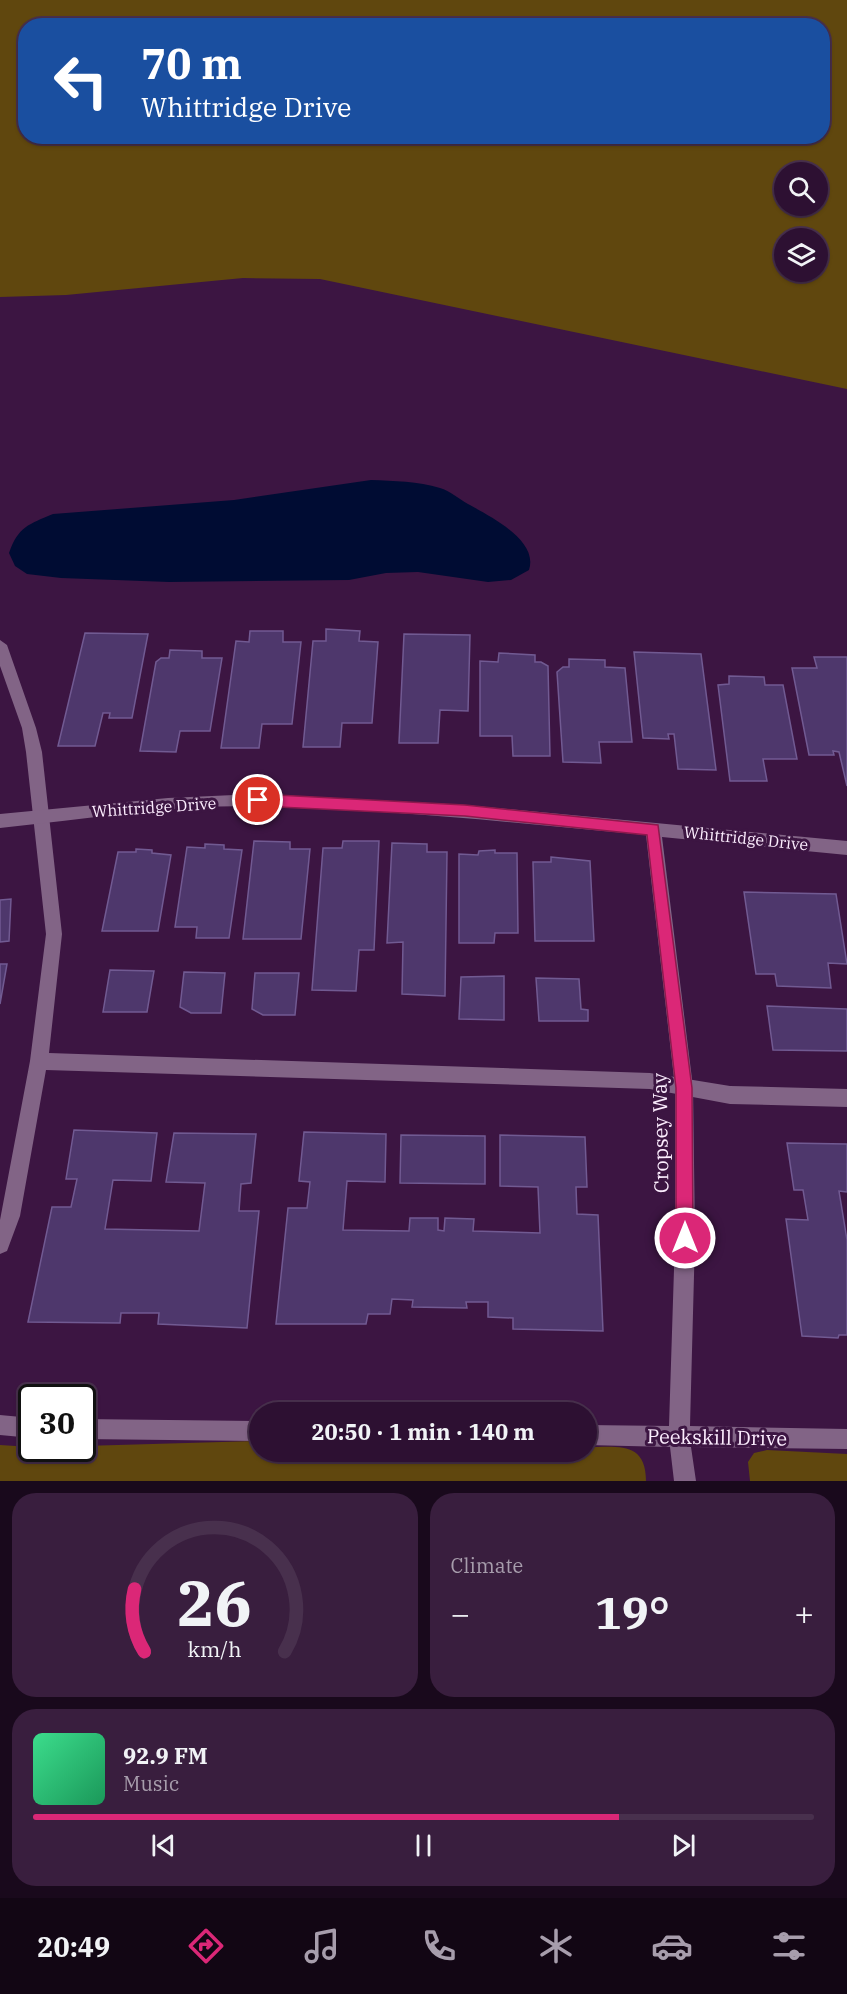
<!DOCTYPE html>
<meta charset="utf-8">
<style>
body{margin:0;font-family:"IBM Plex Serif",serif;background:#391e3e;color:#f1f3f6;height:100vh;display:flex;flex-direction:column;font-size:22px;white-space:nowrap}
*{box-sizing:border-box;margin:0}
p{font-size:20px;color:#a79dac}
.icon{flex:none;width:33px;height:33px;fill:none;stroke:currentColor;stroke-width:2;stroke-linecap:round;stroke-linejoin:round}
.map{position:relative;height:1481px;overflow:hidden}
.panel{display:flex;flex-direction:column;gap:12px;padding:12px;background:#19091c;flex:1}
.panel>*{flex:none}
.guide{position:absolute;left:18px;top:18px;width:812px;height:126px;border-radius:24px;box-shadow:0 2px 4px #0004,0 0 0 2px #48304d;background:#1a4fa0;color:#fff;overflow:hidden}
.controls{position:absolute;left:774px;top:162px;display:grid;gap:12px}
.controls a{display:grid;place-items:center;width:54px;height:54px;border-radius:50%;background:#2d1032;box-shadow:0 2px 4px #0004,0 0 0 2px #48304d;font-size:30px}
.speed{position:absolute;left:18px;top:1384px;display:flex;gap:12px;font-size:30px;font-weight:700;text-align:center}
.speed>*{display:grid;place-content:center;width:78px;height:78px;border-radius:50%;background:#2d1032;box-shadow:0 2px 4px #0004,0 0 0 2px #48304d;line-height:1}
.speed .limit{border:3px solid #111;border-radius:9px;background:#fff;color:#111}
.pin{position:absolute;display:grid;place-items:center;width:51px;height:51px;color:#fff;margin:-26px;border:3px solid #fff;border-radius:50%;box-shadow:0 2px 6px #0007}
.me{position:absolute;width:66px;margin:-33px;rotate:0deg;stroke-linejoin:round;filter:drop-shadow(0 0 4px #0008)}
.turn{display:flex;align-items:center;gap:21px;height:126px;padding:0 24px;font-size:27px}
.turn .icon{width:78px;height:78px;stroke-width:2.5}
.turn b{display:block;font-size:42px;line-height:51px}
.big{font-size:45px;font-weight:700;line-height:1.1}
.panel .tile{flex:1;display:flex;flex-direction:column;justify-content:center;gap:9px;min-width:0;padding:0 21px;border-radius:24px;background:#391e3e}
.panel .dial{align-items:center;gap:0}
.dial svg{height:156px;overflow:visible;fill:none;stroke:#48304d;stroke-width:7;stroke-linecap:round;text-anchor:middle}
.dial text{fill:#f1f3f6;stroke:none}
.song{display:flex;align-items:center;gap:18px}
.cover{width:72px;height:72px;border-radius:9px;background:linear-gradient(135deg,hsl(150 70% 55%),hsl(150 70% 35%))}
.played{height:6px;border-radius:3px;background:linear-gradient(90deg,#db2777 75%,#48304d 75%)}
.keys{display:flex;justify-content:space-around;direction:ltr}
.heat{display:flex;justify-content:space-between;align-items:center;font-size:33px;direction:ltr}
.panel .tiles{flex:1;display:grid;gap:12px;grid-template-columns:1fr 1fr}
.tile:last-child{grid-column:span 2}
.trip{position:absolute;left:249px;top:1402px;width:348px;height:60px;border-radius:30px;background:#2d1032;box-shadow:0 2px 4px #0004,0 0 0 2px #48304d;font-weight:700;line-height:60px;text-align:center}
.tab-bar{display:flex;height:96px;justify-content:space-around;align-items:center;background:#120614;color:#a79dac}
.tab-bar .icon{width:42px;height:42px}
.tab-bar .active{color:#db2777}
.tab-bar b{font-size:27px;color:#f1f3f6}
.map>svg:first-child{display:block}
.green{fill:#60470e;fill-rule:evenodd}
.water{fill:#000c33}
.building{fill:#4e376c;stroke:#715a92;stroke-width:1.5}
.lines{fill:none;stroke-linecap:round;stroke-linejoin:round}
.lane{fill:#826486;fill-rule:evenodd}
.street{fill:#826486;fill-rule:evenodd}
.route{fill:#db2777;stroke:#8e194d;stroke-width:1.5}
.labels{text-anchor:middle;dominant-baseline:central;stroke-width:6;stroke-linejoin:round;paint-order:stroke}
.street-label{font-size:16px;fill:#fcedfe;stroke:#3c1542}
.near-street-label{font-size:20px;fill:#fcedfe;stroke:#3c1542}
</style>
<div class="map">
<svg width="847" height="1481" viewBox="0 0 847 1481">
<rect width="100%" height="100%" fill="#3c1542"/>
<!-- green -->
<path class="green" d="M 0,0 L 847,0 L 847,389 L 320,279 L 243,278 L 66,295 L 0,297 ZM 26,26 L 822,26 L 822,136 L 26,136 ZM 784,172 L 818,172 L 818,206 L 784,206 ZM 784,238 L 818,238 L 818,272 L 784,272 Z
M 259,1441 L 260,1452 L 586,1452 L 587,1447 C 618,1447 646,1441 646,1481 L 0,1481 L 0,1445 L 31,1447 L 32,1449 L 82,1449 L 83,1446 Z
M 767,1450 L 847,1454 L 847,1481 L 750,1481 L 748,1462 L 754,1453 Z"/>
<!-- water -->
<path class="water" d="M 371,480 C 394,481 418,481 440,488 C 450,491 459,499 468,504 C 489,516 539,540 529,570 L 511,580 L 488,582 L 418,572 L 386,573 L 349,580 L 169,582 L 61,578 L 27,574 L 15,566 L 9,553 C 18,527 29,524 53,514 L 234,500 Z"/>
<!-- building -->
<path class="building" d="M 326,629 L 360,631 L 359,641 L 378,642 L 372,723 L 342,723 L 340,747 L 303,747 L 313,641 L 326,641 Z
M 250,631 L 283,631 L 283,642 L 301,642 L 292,724 L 262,724 L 259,748 L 221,748 L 236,641 L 249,642 Z
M 85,633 L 148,634 L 132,718 L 109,718 L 110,713 L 103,713 L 95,746 L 58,746 Z
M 404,634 L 470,635 L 468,711 L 440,710 L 438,743 L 399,743 Z
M 170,650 L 202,651 L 202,658 L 222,658 L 210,731 L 180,731 L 176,752 L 140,751 L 156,662 L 161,658 L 169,658 Z
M 634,652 L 701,654 L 716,770 L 678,769 L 674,734 L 668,734 L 669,739 L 643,738 Z
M 499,653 L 535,655 L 535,662 L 541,662 L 548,666 L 550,756 L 513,756 L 512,736 L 480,736 L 480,661 L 498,662 Z
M 814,657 L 847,657 L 847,786 L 839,752 L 833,751 L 834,755 L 809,755 L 792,668 L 817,668 Z
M 569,659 L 605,660 L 605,667 L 625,668 L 632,742 L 599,742 L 601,763 L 563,762 L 557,672 L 563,667 L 569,667 Z
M 729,676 L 764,677 L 765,685 L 783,685 L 797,759 L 763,759 L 767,781 L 730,781 L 718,685 L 729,684 Z
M 254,841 L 290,842 L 290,849 L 310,849 L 301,939 L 243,939 Z
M 343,841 L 379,841 L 374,950 L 359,950 L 356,991 L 312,990 L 323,848 L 342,848 Z
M 392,843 L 427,844 L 427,852 L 447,852 L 445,996 L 402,994 L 403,942 L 387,943 Z
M 205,844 L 224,845 L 224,849 L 242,850 L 229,938 L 196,938 L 197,927 L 175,927 L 187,847 L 205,848 Z
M 136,849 L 152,850 L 152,853 L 171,855 L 158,931 L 102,931 L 118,852 L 136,852 Z
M 495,850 L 495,853 L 517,853 L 518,933 L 495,933 L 494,943 L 459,943 L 459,854 L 478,855 L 479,851 Z
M 551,857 L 590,861 L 594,941 L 535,941 L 533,862 L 551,862 Z
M 744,892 L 836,894 L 847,964 L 828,963 L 831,988 L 777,986 L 775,974 L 756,974 Z
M 11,899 L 9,941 L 0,942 L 0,900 Z
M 0,964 L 7,964 L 0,1004 Z
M 110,970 L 154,971 L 147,1012 L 103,1012 Z
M 184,972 L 225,973 L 221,1013 L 191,1013 L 180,1007 Z
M 255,973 L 299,973 L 295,1015 L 263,1015 L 252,1009 Z
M 504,976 L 504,1020 L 459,1019 L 461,977 Z
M 536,978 L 579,979 L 581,1009 L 588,1010 L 588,1021 L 539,1021 Z
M 767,1006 L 847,1009 L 847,1051 L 773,1050 Z
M 74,1130 L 157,1133 L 151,1181 L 113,1180 L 105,1229 L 199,1231 L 205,1183 L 166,1182 L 174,1133 L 256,1134 L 251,1183 L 241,1184 L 239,1211 L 259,1211 L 247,1328 L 158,1324 L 159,1313 L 121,1313 L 120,1323 L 28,1322 L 52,1207 L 71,1207 L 77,1179 L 66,1179 Z
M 304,1132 L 386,1134 L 385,1182 L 347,1181 L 343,1230 L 409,1231 L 410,1218 L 438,1218 L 438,1230 L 444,1231 L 445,1218 L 474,1219 L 473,1231 L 540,1233 L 538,1187 L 500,1186 L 500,1135 L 585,1137 L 587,1187 L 576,1187 L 577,1214 L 598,1215 L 603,1331 L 513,1329 L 513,1318 L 488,1317 L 488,1302 L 466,1302 L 467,1308 L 412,1307 L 413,1300 L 392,1299 L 390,1314 L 368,1314 L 366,1324 L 276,1324 L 288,1208 L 307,1208 L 310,1182 L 299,1181 Z
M 401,1135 L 485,1136 L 485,1184 L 400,1183 Z
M 787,1143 L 847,1144 L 847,1192 L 839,1191 L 847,1240 L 847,1335 L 839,1335 L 838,1338 L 802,1336 L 786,1219 L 808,1220 L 803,1190 L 794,1190 Z"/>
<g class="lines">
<!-- lane -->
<path class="lane" d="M 0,640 L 7,645 L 36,728 L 42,752 L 62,934 L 49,1053 L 650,1073 L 730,1086 L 847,1089 L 847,1107 L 730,1104 L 650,1089 L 46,1070 L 20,1216 L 7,1251 L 0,1254 L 0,1220 L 30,1061 L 46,934 L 26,752 L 22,728 L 0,666 Z"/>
<!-- street -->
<path class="street" d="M 258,794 L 465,805 L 847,841 L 847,855 L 662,837 L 693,1087 L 695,1238 L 690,1426 L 847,1429 L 847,1449 L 691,1447 L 696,1481 L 674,1481 L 670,1447 L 586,1445 L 586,1425 L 669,1426 L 675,1238 L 675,1087 L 646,835 C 517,823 388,809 259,806 C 173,805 86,819 0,828 L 0,814 L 168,798 Z
M 0,1415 L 32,1418 L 32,1438 L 0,1435 Z
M 82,1419 L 260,1421 L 260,1441 L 82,1439 Z"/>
</g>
<!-- route -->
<path class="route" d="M 258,794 L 465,805 L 658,825 L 692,1088 L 693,1238 L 691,1245 L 685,1247 L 678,1245 L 676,1238 L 676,1088 L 647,835 L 465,816 L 258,806 L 253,804 L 251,800 L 253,796 Z"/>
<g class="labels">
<!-- street labels -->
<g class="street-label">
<text transform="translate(154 807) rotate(-4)">Whittridge Drive</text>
<text transform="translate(746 838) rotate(6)">Whittridge Drive</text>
</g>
<!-- near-street labels -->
<g class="near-street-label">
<text transform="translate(660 1133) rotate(-91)">Cropsey Way</text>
<text transform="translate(717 1437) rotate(1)">Peekskill Drive</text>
</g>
</g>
</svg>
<div class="controls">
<a><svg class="icon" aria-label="search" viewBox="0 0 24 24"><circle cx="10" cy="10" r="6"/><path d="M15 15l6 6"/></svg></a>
<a><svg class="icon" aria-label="layers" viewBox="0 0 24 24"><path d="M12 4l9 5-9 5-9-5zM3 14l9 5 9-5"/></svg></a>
</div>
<div class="speed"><div class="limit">30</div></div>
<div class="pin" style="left:258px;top:800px;background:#d93025"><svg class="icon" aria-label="arrive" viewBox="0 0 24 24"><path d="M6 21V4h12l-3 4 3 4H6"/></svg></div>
<svg class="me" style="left:685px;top:1238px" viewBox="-20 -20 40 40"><circle r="17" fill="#db2777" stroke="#fff" stroke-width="3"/><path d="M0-11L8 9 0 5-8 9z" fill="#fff"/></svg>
<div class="trip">20:50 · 1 min · 140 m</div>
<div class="guide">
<div class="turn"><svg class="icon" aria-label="left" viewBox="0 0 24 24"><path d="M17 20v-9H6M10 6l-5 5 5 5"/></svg><div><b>70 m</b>Whittridge Drive</div></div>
</div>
</div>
<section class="panel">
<div class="tiles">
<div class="tile dial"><svg viewBox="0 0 100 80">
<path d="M14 69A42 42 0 1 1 86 69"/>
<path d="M14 69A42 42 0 0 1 9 37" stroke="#db2777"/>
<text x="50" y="56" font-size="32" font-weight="700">26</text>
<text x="50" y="72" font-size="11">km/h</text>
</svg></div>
<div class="tile"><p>Climate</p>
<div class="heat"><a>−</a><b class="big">19°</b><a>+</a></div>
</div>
<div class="tile">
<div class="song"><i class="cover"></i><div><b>92.9 FM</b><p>Music</p></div></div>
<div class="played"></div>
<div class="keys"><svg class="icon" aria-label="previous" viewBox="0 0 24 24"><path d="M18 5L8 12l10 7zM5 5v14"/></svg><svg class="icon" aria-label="pause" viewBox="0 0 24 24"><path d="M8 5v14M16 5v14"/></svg><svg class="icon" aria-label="next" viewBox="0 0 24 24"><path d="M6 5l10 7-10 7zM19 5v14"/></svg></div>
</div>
</div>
</section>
<nav class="tab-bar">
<b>20:49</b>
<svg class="icon active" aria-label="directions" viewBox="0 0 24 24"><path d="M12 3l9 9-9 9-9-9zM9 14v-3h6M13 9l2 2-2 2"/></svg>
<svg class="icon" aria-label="music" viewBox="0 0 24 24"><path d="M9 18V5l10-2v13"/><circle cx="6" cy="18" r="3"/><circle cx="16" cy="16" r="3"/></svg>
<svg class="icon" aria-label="phone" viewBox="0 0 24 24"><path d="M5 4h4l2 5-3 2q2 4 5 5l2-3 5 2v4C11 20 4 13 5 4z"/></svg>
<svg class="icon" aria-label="climate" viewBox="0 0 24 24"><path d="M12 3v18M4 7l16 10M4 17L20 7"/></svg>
<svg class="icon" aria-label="car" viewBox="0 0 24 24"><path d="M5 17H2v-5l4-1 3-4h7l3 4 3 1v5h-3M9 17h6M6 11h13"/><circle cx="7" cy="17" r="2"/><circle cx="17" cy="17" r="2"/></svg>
<svg class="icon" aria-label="filters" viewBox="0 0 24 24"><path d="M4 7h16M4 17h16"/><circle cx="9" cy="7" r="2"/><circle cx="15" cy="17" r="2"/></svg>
</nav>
